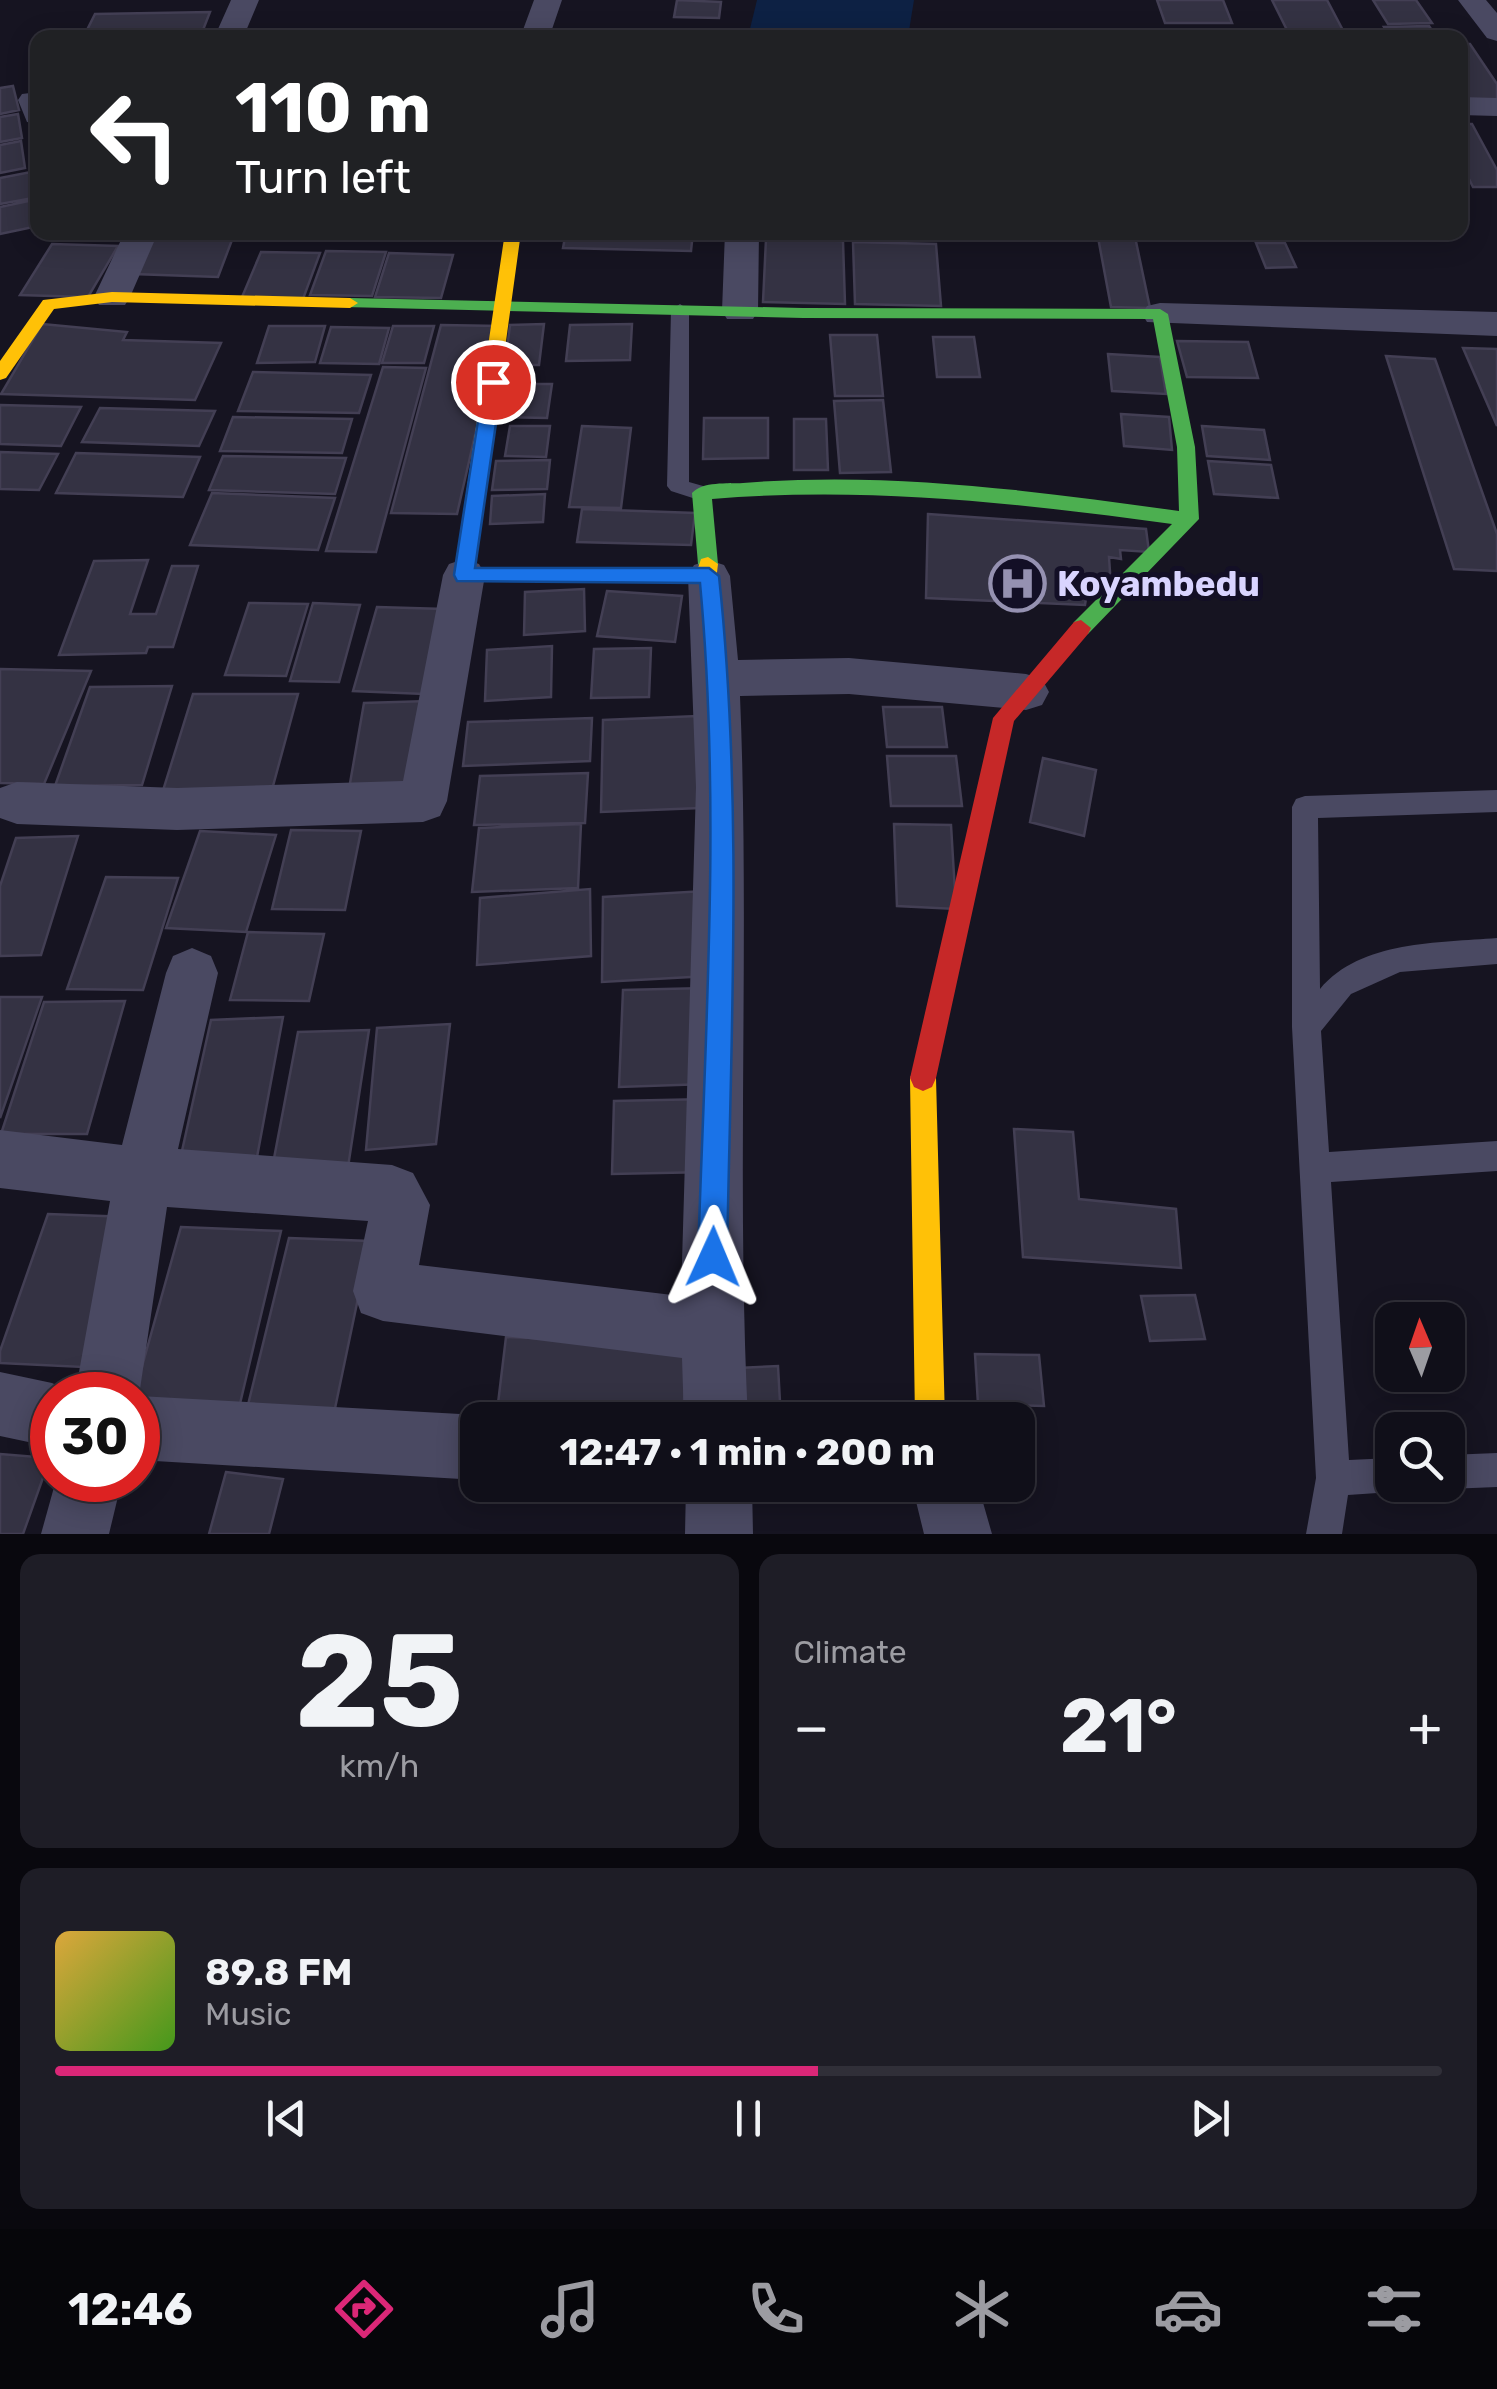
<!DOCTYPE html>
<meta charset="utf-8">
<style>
body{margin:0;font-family:Rubik,sans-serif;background:#1e1d26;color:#f1f3f6;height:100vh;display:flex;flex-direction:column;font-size:38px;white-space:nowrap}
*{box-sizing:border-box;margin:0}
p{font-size:32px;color:#9c9ca2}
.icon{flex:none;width:55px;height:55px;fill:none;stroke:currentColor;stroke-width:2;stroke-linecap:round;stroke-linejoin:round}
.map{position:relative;height:1534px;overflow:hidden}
.details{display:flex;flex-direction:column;gap:20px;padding:20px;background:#09080e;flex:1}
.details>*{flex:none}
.guide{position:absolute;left:30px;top:30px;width:1438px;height:210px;border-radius:20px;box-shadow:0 5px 25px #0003,0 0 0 2px #302f38;background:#202124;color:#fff;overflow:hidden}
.needle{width:65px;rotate:358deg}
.fabs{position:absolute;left:1375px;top:1302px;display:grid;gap:20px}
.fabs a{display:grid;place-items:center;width:90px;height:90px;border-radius:20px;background:#100f19;box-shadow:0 5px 25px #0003,0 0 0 2px #302f38;font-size:50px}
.speed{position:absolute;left:30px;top:1372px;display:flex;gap:20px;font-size:50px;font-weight:700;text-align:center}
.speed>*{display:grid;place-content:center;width:130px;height:130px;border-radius:50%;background:#100f19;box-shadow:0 5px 25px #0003,0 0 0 2px #302f38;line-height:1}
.speed .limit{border:15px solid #d22;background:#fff;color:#111}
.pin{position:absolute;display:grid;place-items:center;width:85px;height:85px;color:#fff;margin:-42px;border:5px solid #fff;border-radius:50%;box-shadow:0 2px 10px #0007}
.me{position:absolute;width:110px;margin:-55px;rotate:1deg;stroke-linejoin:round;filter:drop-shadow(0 0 8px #0008)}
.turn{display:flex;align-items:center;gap:35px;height:210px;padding:0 40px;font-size:45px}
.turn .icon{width:130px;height:130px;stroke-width:2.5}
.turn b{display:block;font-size:70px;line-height:85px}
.big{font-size:75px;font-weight:700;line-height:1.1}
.details .widget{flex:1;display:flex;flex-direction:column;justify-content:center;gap:15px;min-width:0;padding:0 35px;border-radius:20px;background:#1e1d26}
.details .dial{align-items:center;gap:0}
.dial b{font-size:130px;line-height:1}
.song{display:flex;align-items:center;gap:30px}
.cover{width:120px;height:120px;border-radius:15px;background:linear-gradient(135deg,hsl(40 70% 55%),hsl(100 70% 35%))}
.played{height:10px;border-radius:5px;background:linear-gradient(90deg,#db2777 55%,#302f38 55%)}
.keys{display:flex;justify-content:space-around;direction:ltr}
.heat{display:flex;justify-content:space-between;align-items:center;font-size:55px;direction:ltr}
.details .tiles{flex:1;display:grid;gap:20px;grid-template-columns:1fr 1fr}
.widget:last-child{grid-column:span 2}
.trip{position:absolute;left:460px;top:1402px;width:575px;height:100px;border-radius:20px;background:#100f19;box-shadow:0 5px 25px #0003,0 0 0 2px #302f38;font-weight:700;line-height:100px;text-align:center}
.tab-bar{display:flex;height:160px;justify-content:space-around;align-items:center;background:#06060a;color:#9c9ca2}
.tab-bar .icon{width:70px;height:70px}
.tab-bar .on{color:#db2777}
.tab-bar b{font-size:45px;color:#f1f3f6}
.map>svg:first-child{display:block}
.water{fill:#0d2144}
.building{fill:#343243;stroke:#433f54;stroke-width:2.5}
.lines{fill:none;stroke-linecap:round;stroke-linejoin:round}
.lane{fill:#4a4962;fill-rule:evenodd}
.street{fill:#4a4962;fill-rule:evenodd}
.fast{fill:#4caf50;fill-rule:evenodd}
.slow{fill:#ffc107;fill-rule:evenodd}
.jam{fill:#c62828;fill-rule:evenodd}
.route{fill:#1a73e8;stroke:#114b97;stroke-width:2.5}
.labels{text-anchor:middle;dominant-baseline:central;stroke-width:10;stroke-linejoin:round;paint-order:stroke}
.poi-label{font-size:35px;font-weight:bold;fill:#d9d4ff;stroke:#130f26;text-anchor:start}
</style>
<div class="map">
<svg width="1497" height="1534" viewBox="0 0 1497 1534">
<rect width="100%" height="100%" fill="#161421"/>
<!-- water -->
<path class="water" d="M 757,0 L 914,0 L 908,37 L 748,37 Z"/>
<!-- building -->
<path class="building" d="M 677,0 L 721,2 L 719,18 L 674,17 Z
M 1157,0 L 1223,0 L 1232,23 L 1165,23 Z
M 1272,0 L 1327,0 L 1347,38 L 1291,38 Z
M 1373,0 L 1416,0 L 1432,23 L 1388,24 Z
M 210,12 L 203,30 L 86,32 L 95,14 Z
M 1429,26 L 1437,38 L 1391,38 L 1384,27 Z
M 1460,44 L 1470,44 L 1497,84 L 1497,102 L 1470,102 L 1460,85 L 1460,72 L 1466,72 L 1460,62 Z
M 13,86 L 19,110 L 0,114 L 0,88 Z
M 18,114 L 22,138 L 0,142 L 0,117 Z
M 1460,124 L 1472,124 L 1497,170 L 1497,187 L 1473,187 L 1460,161 Z
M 21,141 L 25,168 L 0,173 L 0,145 Z
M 31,172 L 33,198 L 0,204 L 0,178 Z
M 38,199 L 38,226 L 0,234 L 0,207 Z
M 155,232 L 235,232 L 218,277 L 134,274 Z
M 566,232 L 693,232 L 691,251 L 563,248 Z
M 768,232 L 925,232 L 925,238 Z
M 1097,232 L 1134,232 L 1150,308 L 1111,307 Z
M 766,239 L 843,241 L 845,304 L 763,302 Z
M 853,242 L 936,244 L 941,306 L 855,304 Z
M 1256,243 L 1285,243 L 1296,267 L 1266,268 Z
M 52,244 L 118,246 L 88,297 L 20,295 Z
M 326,251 L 386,252 L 372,296 L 310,295 Z
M 261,252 L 320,253 L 303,299 L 242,297 Z
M 389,253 L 453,255 L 441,298 L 375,297 Z
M 42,324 L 127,332 L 123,340 L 221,343 L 195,400 L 1,394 Z
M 544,324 L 539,365 L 505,365 L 510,325 Z
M 632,324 L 630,360 L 566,361 L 570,325 Z
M 441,325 L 500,326 L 457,514 L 391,513 Z
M 269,326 L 325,326 L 315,362 L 257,363 Z
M 393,326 L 434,326 L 424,363 L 382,363 Z
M 331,327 L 389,328 L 379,364 L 320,363 Z
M 830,335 L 877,335 L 883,396 L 835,396 Z
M 933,337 L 974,337 L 980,377 L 937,377 Z
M 1177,341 L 1248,342 L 1258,378 L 1187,377 Z
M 1463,348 L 1497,349 L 1497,426 Z
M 1108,354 L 1160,357 L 1166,394 L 1112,391 Z
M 1386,356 L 1435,359 L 1497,534 L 1497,571 L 1454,569 Z
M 383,367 L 426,368 L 376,552 L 326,551 Z
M 253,372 L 371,375 L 359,413 L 238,411 Z
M 507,384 L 552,384 L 547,418 L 501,417 Z
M 883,400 L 891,472 L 840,473 L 834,401 Z
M 0,405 L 81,407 L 61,446 L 0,444 Z
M 100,408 L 215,411 L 199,446 L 82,442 Z
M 1121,414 L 1169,417 L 1172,450 L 1124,446 Z
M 233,417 L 352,419 L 342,453 L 220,451 Z
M 704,418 L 768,418 L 768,458 L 703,459 Z
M 794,419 L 826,419 L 828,470 L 794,470 Z
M 510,426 L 550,426 L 546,457 L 505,456 Z
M 582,426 L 631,428 L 621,508 L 569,507 Z
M 1202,426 L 1264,430 L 1270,460 L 1207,456 Z
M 0,452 L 58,454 L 39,490 L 0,489 Z
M 76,453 L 200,457 L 183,497 L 56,493 Z
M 223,456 L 346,458 L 335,494 L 209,490 Z
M 550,460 L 547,489 L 492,490 L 496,461 Z
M 1208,461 L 1271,465 L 1278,498 L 1214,494 Z
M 212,493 L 335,498 L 318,550 L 190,545 Z
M 545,494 L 543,522 L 490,524 L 492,496 Z
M 582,509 L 695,513 L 691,545 L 577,542 Z
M 928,514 L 1146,529 L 1149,552 L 1120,550 L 1121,559 L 1109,557 L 1111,587 L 1088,586 L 1085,605 L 926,598 Z
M 148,560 L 130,614 L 156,614 L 172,566 L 198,566 L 173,647 L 148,647 L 146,653 L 59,655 L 94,561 Z
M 584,589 L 585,631 L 524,635 L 525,592 Z
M 607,591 L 682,596 L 675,642 L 597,636 Z
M 249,603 L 308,604 L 286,676 L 225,675 Z
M 313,603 L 360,605 L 339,682 L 290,681 Z
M 377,607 L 444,609 L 424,694 L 353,691 Z
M 552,646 L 551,697 L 485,701 L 487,650 Z
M 651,648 L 649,697 L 591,698 L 594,649 Z
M 0,669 L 91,671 L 44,784 L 0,783 Z
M 172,686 L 142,785 L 55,786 L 90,687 Z
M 193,694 L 298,694 L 270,797 L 161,797 Z
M 428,701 L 417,787 L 349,789 L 364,703 Z
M 883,707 L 942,707 L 947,747 L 887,747 Z
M 697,716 L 700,808 L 601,812 L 603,720 Z
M 592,718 L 590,761 L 463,766 L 468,722 Z
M 887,756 L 956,756 L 962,806 L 891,806 Z
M 1043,758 L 1096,770 L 1084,836 L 1030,822 Z
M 588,773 L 585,823 L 474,825 L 480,776 Z
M 581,824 L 578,888 L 472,892 L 479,828 Z
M 894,824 L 951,825 L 956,909 L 897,906 Z
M 291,830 L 361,831 L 345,910 L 272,909 Z
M 200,831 L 276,835 L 246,932 L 166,928 Z
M 78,836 L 41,955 L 0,956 L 0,886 L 16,838 Z
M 106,877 L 178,878 L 143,990 L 67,989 Z
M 590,889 L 591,956 L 477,965 L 480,898 Z
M 704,891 L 708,976 L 602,982 L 603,897 Z
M 248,932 L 324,934 L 309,1001 L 230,1000 Z
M 705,988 L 706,1084 L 619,1087 L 623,990 Z
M 0,997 L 42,997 L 0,1118 Z
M 125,1001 L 87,1134 L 1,1134 L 44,1002 Z
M 283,1017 L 257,1157 L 180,1160 L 211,1020 Z
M 450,1024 L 436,1144 L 366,1150 L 377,1028 Z
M 369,1030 L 348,1167 L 272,1169 L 298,1032 Z
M 708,1099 L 708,1172 L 612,1174 L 614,1101 Z
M 1014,1129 L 1073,1132 L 1079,1199 L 1176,1209 L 1181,1268 L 1023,1257 Z
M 48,1214 L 129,1217 L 83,1367 L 0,1363 L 0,1351 Z
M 181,1227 L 281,1231 L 238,1412 L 138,1407 L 138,1395 L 134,1395 Z
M 289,1238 L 370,1241 L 333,1418 L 246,1413 Z
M 1195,1295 L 1205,1339 L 1150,1341 L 1141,1296 Z
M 506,1337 L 687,1344 L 683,1420 L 496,1420 Z
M 975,1354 L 1039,1355 L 1044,1406 L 978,1404 Z
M 778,1366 L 781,1420 L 741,1420 L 738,1368 Z
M 0,1454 L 50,1458 L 23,1534 L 0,1534 Z
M 226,1472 L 283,1479 L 269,1534 L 209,1534 Z"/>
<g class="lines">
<!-- lane -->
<path class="lane" d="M 680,304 L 689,310 L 689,482 L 710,488 L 713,493 L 702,501 L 671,491 L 667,486 L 671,310 Z
M 1497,790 L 1497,812 L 1318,818 L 1320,989 C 1361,940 1439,943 1497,938 L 1497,964 L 1400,972 L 1351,994 L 1321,1031 L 1329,1152 L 1497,1141 L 1497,1171 L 1331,1182 L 1349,1460 L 1392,1458 L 1392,1485 L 1405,1485 L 1392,1492 L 1348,1495 L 1342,1534 L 1306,1534 L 1316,1478 L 1292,1027 L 1292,807 L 1296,799 L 1305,796 Z
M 1497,1453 L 1497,1487 L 1448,1489 L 1438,1485 L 1448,1485 L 1448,1455 Z"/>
<!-- street -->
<path class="street" d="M 231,0 L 259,0 L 243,38 L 214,38 Z
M 534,0 L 562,0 L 549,38 L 520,38 Z
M 1458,0 L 1486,0 L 1497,13 L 1497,41 L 1487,38 Z
M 38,92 L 38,124 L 27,122 L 18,100 L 22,94 Z
M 1460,97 L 1497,98 L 1497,116 L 1460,115 Z
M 112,232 L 157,235 L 130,297 L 125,305 L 99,305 L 94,297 L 121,240 Z
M 725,232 L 759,232 L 758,311 L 753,319 L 727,319 L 722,311 Z
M 1160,303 L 1497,312 L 1497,336 L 1147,322 L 1142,314 L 1147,306 Z
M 464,559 L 479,564 L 485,575 L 447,801 L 440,816 L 423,822 L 177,830 L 17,824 L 0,818 L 0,788 L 17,782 L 177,788 L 403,781 L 443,575 L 449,564 Z
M 709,560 L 724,565 L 730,576 L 738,660 L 849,658 L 1026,674 L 1042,679 L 1049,692 L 1042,705 L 1026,710 L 849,694 L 740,696 C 750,937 736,1179 748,1420 L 684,1420 L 682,1358 L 383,1321 L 361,1313 L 353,1291 L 368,1221 L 167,1207 L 139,1396 L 478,1415 L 489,1420 L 478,1420 L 478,1480 L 138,1460 L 138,1395 L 52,1395 L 52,1447 L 0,1436 L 0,1372 L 52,1383 L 75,1394 L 110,1201 L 0,1188 L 0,1130 L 122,1145 L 166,973 L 173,956 L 192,948 L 211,956 L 218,973 L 178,1149 L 392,1165 L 413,1173 L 430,1205 L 419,1265 L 681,1296 L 696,787 L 688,576 L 694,565 Z
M 56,1480 L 122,1480 L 109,1534 L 41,1534 Z
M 686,1485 L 752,1485 L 753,1534 L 685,1534 Z
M 912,1485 L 978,1485 L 992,1534 L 924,1534 Z"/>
<!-- fast -->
<path class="fast" d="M 350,298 L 803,308 L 1160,309 L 1168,314 L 1195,447 L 1199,519 L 1088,634 L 1081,636 L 1071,628 L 1074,622 L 1172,524 C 1019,503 867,486 712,499 L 718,564 L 708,571 L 698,564 L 692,493 C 703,481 727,484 743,483 C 889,471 1035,491 1179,511 L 1177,447 L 1153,319 L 803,318 L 344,307 L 342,303 Z"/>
<!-- slow -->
<path class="slow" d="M 505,232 L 521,232 L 475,567 L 698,568 L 701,559 L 708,557 L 718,564 L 716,581 L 457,580 L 454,575 Z
M 112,292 L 350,298 L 358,303 L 350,308 L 112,302 L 54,309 L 6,378 L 0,380 L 0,361 L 43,300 Z
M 923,1065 L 932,1069 L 936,1078 L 945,1420 L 915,1420 L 910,1078 L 914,1069 Z"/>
<!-- jam -->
<path class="jam" d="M 1081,620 L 1091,628 L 1088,634 L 1014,721 L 936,1078 L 932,1087 L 923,1091 L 914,1087 L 910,1078 L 993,718 L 1074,622 Z"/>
</g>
<!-- route -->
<path class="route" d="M 493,376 L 502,382 L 475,568 L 709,568 L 719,576 C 743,802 731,1030 727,1257 L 723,1267 L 713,1271 L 703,1267 L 698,1257 C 705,1033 721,807 700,583 L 457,581 L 454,575 L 484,382 Z"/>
<!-- icons -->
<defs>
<symbol id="hospital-ring" viewBox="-11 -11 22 22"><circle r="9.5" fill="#130f26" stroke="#9591b1" stroke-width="1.5"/><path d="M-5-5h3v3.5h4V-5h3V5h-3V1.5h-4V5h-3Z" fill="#9591b1"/></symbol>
</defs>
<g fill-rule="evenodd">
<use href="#hospital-ring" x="986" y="552" width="63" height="63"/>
</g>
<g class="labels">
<!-- poi labels -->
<g class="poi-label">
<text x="1057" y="584">Koyambedu</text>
</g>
</g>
</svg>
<div class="fabs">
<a><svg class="needle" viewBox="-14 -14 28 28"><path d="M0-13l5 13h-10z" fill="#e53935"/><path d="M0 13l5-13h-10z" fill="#9c9ca2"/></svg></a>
<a><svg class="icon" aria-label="search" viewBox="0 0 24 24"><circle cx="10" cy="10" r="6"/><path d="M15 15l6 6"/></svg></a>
</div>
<div class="speed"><div class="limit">30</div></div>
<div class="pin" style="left:493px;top:382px;background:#d93025"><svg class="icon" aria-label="arrive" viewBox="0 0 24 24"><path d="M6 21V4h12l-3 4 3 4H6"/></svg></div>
<svg class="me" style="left:713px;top:1257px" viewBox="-20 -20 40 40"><path d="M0-17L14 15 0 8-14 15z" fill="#1a73e8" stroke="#fff" stroke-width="4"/></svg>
<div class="trip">12:47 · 1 min · 200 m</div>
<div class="guide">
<div class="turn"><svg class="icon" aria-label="left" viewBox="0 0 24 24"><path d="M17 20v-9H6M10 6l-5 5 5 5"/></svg><div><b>110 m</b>Turn left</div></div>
</div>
</div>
<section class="details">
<div class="tiles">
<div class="widget dial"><b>25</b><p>km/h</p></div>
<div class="widget"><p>Climate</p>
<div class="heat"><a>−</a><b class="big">21°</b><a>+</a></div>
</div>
<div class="widget">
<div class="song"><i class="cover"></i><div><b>89.8 FM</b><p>Music</p></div></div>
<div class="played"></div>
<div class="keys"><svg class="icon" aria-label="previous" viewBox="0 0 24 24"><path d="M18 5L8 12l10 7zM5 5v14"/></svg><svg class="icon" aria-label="pause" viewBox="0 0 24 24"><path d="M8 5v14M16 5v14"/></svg><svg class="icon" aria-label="next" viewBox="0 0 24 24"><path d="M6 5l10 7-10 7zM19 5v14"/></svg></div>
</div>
</div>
</section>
<nav class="tab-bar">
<b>12:46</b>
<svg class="icon on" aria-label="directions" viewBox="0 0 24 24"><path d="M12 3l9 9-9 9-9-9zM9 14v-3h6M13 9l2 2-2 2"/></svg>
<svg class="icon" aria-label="music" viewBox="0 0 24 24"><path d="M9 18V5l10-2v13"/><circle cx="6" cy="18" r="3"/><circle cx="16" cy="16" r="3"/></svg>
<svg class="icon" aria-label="phone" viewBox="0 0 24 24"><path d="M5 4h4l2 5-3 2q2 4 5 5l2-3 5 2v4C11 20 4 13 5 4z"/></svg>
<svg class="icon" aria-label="climate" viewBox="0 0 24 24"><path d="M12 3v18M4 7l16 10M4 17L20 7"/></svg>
<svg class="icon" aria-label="car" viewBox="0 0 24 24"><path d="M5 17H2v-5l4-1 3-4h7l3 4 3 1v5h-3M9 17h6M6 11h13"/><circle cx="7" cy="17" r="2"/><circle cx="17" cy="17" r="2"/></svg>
<svg class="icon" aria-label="filters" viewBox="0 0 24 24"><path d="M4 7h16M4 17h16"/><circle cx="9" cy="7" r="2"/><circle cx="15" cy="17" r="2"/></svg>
</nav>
